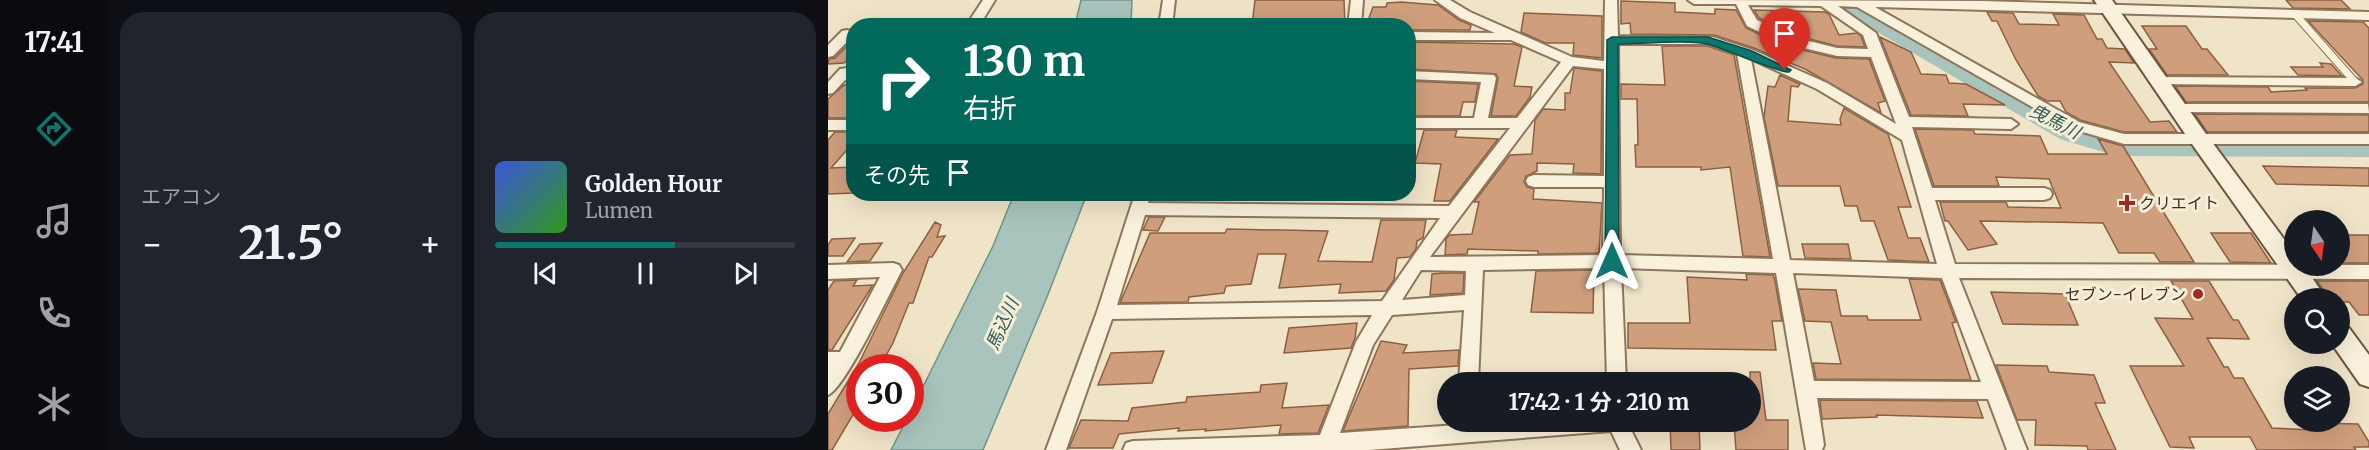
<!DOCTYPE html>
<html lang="ja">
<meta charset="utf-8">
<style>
body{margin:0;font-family:Merriweather,"Noto Sans JP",serif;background:#20242c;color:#f1f3f6;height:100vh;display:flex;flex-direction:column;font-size:22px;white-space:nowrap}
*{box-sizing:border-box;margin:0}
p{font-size:20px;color:#9ea1a6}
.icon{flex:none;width:33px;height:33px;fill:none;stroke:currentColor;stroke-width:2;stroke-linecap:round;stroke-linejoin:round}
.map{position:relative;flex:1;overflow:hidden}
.sheet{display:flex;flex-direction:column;gap:12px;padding:12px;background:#0d0f14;width:720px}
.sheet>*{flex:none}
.banner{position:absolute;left:18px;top:18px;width:570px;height:183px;border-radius:24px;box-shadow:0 6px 24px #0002;background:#00695c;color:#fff;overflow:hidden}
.needle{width:39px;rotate:167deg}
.buttons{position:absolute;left:1456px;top:210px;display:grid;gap:12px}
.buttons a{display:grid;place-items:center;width:66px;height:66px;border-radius:50%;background:#171b24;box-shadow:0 6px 24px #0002;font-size:30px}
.speed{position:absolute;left:18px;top:354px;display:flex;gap:12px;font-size:30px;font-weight:700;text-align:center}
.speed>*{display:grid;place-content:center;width:78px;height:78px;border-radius:50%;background:#171b24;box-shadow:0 6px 24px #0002;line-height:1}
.speed .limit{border:9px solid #d22;background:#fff;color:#111}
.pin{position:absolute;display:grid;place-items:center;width:51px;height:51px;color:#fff;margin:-62px -26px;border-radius:50% 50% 50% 0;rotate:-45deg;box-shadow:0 0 6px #0007}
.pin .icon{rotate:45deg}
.me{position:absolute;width:66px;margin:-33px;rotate:0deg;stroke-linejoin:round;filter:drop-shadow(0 0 4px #0008)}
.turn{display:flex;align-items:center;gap:21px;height:126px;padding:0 18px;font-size:27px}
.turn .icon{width:78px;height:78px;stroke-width:2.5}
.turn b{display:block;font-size:42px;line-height:51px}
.then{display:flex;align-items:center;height:57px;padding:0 18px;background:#0003;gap:12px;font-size:22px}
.big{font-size:45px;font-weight:700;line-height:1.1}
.sheet .card{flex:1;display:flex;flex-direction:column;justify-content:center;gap:9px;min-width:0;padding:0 21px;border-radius:24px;background:#20242c}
.song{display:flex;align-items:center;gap:18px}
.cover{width:72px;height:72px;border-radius:9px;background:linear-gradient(135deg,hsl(230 70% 55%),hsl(110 70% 35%))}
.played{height:6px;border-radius:3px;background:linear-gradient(90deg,#0f766e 60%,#363941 60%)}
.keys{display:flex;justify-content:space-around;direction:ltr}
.heat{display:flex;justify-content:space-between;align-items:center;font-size:33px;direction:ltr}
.sheet .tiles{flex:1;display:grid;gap:12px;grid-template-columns:repeat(2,1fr)}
.trip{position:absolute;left:609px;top:372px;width:324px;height:60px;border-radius:30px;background:#171b24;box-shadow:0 6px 24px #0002;font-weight:700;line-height:60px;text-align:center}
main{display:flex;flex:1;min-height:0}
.tabs{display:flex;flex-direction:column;width:108px;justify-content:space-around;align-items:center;background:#090b0e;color:#9ea1a6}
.tabs .icon{width:42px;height:42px}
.tabs .on{color:#0f766e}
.tabs b{font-size:27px;color:#f1f3f6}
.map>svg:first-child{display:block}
.water{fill:#a9c4bc;stroke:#6f938a;stroke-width:1.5}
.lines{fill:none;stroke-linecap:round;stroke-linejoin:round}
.river{fill:#a9c4bc;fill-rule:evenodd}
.building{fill:#cf9f7d;stroke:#8d5f41;stroke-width:1.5}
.lane-casing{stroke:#8d765c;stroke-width:9}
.street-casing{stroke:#8d765c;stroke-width:4}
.secondary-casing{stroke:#6f573f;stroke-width:4}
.lane{stroke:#faf1dc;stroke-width:7}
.street{fill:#faf1dc;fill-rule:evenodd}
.secondary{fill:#faf1dc;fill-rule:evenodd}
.route{fill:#0f766e;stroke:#0a4d48;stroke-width:1.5}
.poi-dot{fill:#9e2a2b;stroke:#f7eed8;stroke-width:2}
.labels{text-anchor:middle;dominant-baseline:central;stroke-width:6;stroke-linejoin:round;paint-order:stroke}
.poi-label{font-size:16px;fill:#3d2e20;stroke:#f7eed8;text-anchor:start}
.water-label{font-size:18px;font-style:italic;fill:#2f5d5a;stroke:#f7eed8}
</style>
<main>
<nav class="tabs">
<b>17:41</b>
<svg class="icon on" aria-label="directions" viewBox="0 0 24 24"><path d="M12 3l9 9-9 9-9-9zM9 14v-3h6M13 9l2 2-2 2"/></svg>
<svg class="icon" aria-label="music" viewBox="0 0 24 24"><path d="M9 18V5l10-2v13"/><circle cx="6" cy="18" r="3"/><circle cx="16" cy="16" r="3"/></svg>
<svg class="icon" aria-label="phone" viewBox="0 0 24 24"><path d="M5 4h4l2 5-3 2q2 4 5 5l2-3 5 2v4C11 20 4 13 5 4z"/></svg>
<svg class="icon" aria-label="climate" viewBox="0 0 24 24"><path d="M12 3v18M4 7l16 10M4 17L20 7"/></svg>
</nav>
<section class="sheet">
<div class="tiles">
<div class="card"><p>エアコン</p>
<div class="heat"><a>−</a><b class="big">21.5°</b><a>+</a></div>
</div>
<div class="card">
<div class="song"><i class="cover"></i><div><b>Golden Hour</b><p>Lumen</p></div></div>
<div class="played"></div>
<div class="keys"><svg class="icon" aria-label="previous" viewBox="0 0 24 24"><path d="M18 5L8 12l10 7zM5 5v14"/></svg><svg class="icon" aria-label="pause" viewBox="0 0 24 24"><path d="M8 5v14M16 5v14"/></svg><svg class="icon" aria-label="next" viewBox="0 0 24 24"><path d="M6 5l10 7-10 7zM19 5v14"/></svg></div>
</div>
</div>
</section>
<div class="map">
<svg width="1541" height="450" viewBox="0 0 1541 450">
<rect width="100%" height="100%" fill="#f0e4c8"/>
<!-- water -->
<path class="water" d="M 253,0 L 304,0 L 303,25 L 247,25 Z
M 186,194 L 259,194 L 219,297 L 155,450 L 63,450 L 79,419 L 82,418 L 83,411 L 165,246 Z"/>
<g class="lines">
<!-- river -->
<path class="river" d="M 1000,0 L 1030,0 L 1252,125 L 1276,132 L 1303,136 L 1541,137 L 1541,157 L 1303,156 L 1275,152 L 1232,139 L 1003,5 Z"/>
</g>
<!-- building -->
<path class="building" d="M 427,0 L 516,0 L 517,26 L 424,26 Z
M 1458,0 L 1513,0 L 1522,9 L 1465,8 Z
M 793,1 L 847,3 L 847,12 L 887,14 L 887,9 L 908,10 L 918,28 L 954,45 L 1008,58 L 1041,59 L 1057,101 L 1050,103 L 1053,113 L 977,69 L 926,48 L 886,35 L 803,34 L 802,23 L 793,24 Z
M 573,2 L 610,5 L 631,20 L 643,25 L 642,30 L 580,30 L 580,26 L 538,26 L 545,7 L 558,7 L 559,3 Z
M 926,10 L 997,12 L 1001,14 L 1011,35 L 1029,33 L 1033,36 L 1037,47 L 1009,46 L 966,35 L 931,18 Z
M 1159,12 L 1185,13 L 1191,24 L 1231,25 L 1225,14 L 1256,15 L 1269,39 L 1274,39 L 1279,48 L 1297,49 L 1306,63 L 1281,62 L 1322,122 L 1341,121 L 1349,132 L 1296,132 L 1252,120 L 1238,112 L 1232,101 L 1219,101 L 1210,96 L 1188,60 L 1169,21 L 1164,21 Z
M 696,13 L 774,16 L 774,58 L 745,55 L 746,43 L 717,43 L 693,32 Z
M 1480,21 L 1535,22 L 1541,28 L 1541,102 L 1358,102 L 1347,86 L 1440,87 L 1443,92 L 1479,90 L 1477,88 L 1527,88 L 1535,84 L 1535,80 Z
M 1314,26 L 1358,26 L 1374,49 L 1379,49 L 1400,75 L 1339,75 L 1321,49 L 1329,49 Z
M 1052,37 L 1083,52 L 1093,74 L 1118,75 L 1121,83 L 1138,84 L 1177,105 L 1135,104 L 1140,116 L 1083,115 Z
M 26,39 L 26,54 L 16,63 L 0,64 L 1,59 L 7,58 Z
M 580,42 L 686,44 L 694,47 L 686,86 L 704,87 L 702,97 L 688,116 L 663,116 L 670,78 L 668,74 L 580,69 Z
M 834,46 L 879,46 L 906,55 L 942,257 L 915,256 L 902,167 L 873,170 L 873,167 L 808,167 L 807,145 L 810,145 L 809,99 L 793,99 L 793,84 L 837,85 Z
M 1492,63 L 1503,64 L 1514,76 L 1470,75 L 1463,67 L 1495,67 Z
M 746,68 L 774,71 L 773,174 L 745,173 L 746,164 L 709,163 L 709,171 L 698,176 L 696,182 L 699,187 L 706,189 L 705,199 L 774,203 L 771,253 L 710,254 L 710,251 L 640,249 L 639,254 L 617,255 L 618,239 L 621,235 L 644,234 L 651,202 L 646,202 L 682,155 L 704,154 L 707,120 L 715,109 L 737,110 L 737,93 L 742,93 Z
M 952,75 L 972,84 L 970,87 L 963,86 L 960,121 L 1013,125 L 1012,119 L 1016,108 L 1060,134 L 1083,207 L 1070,207 L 1080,238 L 1092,238 L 1101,262 L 1060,260 L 1046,221 L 1033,221 L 1029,206 L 1017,206 L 1012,186 L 950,186 L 936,117 L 940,86 L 947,87 Z
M 580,81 L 650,84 L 647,102 L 635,102 L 632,116 L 580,116 Z
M 16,85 L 26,85 L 26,118 L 0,118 L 0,99 Z
M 1367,114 L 1541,115 L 1541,132 L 1379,132 Z
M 1087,129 L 1145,130 L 1147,134 L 1212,136 L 1220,154 L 1279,154 L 1270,139 L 1295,146 L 1366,262 L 1332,262 L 1326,253 L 1291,253 L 1275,223 L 1152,221 L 1169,244 L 1140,250 L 1120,221 L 1117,221 L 1112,202 L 1178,202 L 1180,207 L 1233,208 L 1221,179 L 1168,177 L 1171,186 L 1106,186 Z
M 596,130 L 629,130 L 627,137 L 670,139 L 622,201 L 606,201 L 613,164 L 587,163 Z
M 7,132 L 26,132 L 26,142 L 3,168 L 26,167 L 26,193 L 0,194 L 0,140 Z
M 1435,166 L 1541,168 L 1541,186 L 1448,184 Z
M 321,217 L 337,217 L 330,231 L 315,230 Z
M 553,220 L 598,220 L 595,238 L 589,241 L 588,249 L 582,257 L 569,258 L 566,280 L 558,291 L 511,293 L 513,284 L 451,288 L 458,254 L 430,254 L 423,284 L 398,286 L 396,293 L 361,297 L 360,302 L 292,303 L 322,233 L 397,233 L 399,229 L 500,231 L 490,261 L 544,262 Z
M 107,222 L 113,225 L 109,237 L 117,236 L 104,257 L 101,257 L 85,303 L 81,303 L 65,343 L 51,368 L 32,368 L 32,403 L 4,450 L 0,450 L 0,414 L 31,363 L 75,273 Z
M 1383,233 L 1423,233 L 1443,263 L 1402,262 Z
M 1512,235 L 1541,235 L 1541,263 L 1512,263 Z
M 27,238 L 15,256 L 0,256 L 0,245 L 4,239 Z
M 54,243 L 42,261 L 19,262 L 32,244 Z
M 974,244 L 1020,244 L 1023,259 L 977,258 Z
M 766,270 L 765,313 L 703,312 L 708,271 Z
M 615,273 L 636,273 L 635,293 L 602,295 L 604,274 Z
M 918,274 L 945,275 L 947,281 L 954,321 L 944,321 L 948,350 L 800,348 L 800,323 L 862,323 L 859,277 L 919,280 Z
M 1081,279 L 1112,280 L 1128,322 L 1124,323 L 1143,380 L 988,379 L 985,363 L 1013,364 L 1003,322 L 977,321 L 970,289 L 1008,290 L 1013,316 L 1039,316 L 1040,320 L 1093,320 Z
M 29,280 L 25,286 L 45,285 L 4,350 L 0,350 L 0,290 L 6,281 Z
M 1343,281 L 1381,281 L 1405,320 L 1410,320 L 1421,339 L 1379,338 L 1396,367 L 1400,367 L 1406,378 L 1415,378 L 1444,428 L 1484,430 L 1480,423 L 1530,424 L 1541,442 L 1541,447 L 1526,447 L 1528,450 L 1429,450 L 1422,437 L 1361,437 L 1366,448 L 1342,447 L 1302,366 L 1356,366 L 1327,318 L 1365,319 Z
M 1489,281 L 1541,281 L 1541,315 L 1531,315 L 1521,302 L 1512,302 L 1512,298 L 1501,298 Z
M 1163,292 L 1237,294 L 1250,325 L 1175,324 Z
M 529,323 L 527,338 L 523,348 L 456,353 L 461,328 Z
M 553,341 L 579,345 L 575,353 L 631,350 L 630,366 L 581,369 L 580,426 L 515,431 Z
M 336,351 L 324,383 L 270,385 L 283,353 Z
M 1168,365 L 1219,366 L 1221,372 L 1266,375 L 1277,403 L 1267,403 L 1288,450 L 1260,450 L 1259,446 L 1207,445 L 1208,420 L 1189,420 Z
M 922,372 L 932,372 L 938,420 L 960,420 L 960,450 L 908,450 L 906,424 L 922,424 Z
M 459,383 L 454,408 L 501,405 L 490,433 L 451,434 L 453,425 L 377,431 L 378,429 L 350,431 L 351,428 L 291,434 L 285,448 L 241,448 L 253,420 L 300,421 L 304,408 L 358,402 L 359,397 L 432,392 L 433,385 Z
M 992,400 L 1149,401 L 1155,418 L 1048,415 L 1049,417 L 994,419 Z
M 842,422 L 871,422 L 872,450 L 843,450 Z"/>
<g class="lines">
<defs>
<path id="lane" d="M 1467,14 L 1527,82"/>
<path id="street" d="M 155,0 L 167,0 L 151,26 L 138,26 Z
M 335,0 L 347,0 L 344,26 L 331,26 Z
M 523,0 L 535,0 L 533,26 L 520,26 Z
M 607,0 L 622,0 L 642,12 L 744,57 L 776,61 L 777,0 L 789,0 L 790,36 L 885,37 L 925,50 L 999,83 L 1068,124 L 1043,57 L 1009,56 L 955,43 L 919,26 L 908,4 L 866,4 L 860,0 L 1154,1 L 1541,12 L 1541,20 L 1047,7 L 1251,122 L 1296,134 L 1541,134 L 1541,144 L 1296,144 L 1241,128 L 1029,7 L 1010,6 L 1048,33 L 1081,117 L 1183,119 L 1190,124 L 1183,129 L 1084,127 L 1104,188 L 1216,188 L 1222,190 L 1224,194 L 1222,198 L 1216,200 L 1107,200 L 1127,264 L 1541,265 L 1541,279 L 1131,278 L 1199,450 L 1179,450 L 1160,399 L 989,398 L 996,445 L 994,450 L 978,450 L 948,273 L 793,268 L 798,382 L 779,382 L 776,268 L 655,270 L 650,382 L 631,382 L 636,310 L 564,315 L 545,345 L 512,433 L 674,422 L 799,422 L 813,450 L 792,450 L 783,431 L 541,450 L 295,450 L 298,443 L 305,441 L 492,435 L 528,342 L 544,315 L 284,319 L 238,450 L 218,450 L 269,312 L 307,194 L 323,194 L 320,203 L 621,206 L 682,128 L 580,128 L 580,118 L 646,118 L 653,82 L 580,79 L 580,71 L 666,75 L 668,78 L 660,118 L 689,118 L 733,62 L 683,40 L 580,40 L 580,32 L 667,33 L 632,18 ZM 920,5 L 993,6 L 1035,35 L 1040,49 L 1009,48 L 965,37 L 929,20 ZM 790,44 L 879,44 L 909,54 L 945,259 L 792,255 ZM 923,59 L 989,89 L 1074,140 L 1109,264 L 962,260 ZM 745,66 L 776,69 L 776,176 L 706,175 L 700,177 L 698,181 L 700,185 L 706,187 L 776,187 L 775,255 L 602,257 ZM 317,215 L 612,218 L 554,301 L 289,305 ZM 593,270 L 638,271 L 637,295 L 574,300 ZM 965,273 L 1114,278 L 1153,382 L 986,381 Z
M 19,30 L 24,31 L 26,34 L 24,37 L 5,56 L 0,57 L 0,45 L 14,31 Z
M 26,67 L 26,75 L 21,76 L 5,93 L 0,94 L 0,82 L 12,69 Z
M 1331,77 L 1527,78 L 1534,82 L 1527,86 L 1326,84 L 1324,81 Z
M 1350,104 L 1540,104 L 1541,113 L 1345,112 L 1343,109 Z
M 0,120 L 26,120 L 26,130 L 0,130 Z
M 65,263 L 71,265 L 74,270 C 62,292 17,389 0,395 L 0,352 L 12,352 L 52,277 L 0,279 L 0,265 Z"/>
<path id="secondary" d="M 1266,0 L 1284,0 L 1378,134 L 1467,254 L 1467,266 L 1476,266 L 1498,298 L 1473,298 L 1364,144 Z
M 1512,325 L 1521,328 L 1541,355 L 1541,387 L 1532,384 L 1504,344 L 1512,344 Z"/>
</defs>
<!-- lane casing -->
<use href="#lane" class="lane-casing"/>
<!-- street casing -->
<use href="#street" class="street-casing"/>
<!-- secondary casing -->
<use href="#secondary" class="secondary-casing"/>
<!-- lane -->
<use href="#lane" class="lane"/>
<!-- street -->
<use href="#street" class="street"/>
<!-- secondary -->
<use href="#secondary" class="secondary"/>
</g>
<!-- route -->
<path class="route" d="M 784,37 L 880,37 L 924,51 L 963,70 L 961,72 C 954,74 897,49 883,45 C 865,39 812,44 790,44 L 791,261 L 784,267 L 777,261 L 779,40 Z"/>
<!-- markers -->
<g class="poi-dot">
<path d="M1296 194h6v6h6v6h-6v6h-6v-6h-6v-6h6z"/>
<circle cx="1370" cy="294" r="6"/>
</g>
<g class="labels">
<!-- poi labels -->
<g class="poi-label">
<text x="1311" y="203">クリエイト</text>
<text x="1358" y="294" text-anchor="end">セブン-イレブン</text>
</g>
<!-- water labels -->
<g class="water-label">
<text transform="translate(1227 121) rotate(27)">曳馬川</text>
<text transform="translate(174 324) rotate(-66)">馬込川</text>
</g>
</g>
</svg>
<div class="buttons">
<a><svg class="needle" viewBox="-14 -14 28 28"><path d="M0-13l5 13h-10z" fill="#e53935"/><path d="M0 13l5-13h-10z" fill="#9ea1a6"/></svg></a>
<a><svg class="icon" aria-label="search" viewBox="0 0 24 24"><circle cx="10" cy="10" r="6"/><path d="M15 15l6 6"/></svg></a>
<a><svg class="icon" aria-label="layers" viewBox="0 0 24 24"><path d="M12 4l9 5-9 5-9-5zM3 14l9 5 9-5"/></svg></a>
</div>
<div class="speed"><div class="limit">30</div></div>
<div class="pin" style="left:957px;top:70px;background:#d93025"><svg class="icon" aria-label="arrive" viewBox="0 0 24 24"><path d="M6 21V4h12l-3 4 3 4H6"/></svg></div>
<svg class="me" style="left:784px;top:261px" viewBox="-20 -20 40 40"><path d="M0-17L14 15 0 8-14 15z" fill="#0f766e" stroke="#fff" stroke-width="4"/></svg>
<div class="trip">17:42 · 1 分 · 210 m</div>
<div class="banner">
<div class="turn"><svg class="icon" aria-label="right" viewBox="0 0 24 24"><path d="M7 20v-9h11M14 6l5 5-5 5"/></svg><div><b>130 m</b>右折</div></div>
<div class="then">その先<svg class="icon" aria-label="arrive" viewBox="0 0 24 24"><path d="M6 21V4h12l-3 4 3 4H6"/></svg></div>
</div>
</div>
</main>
